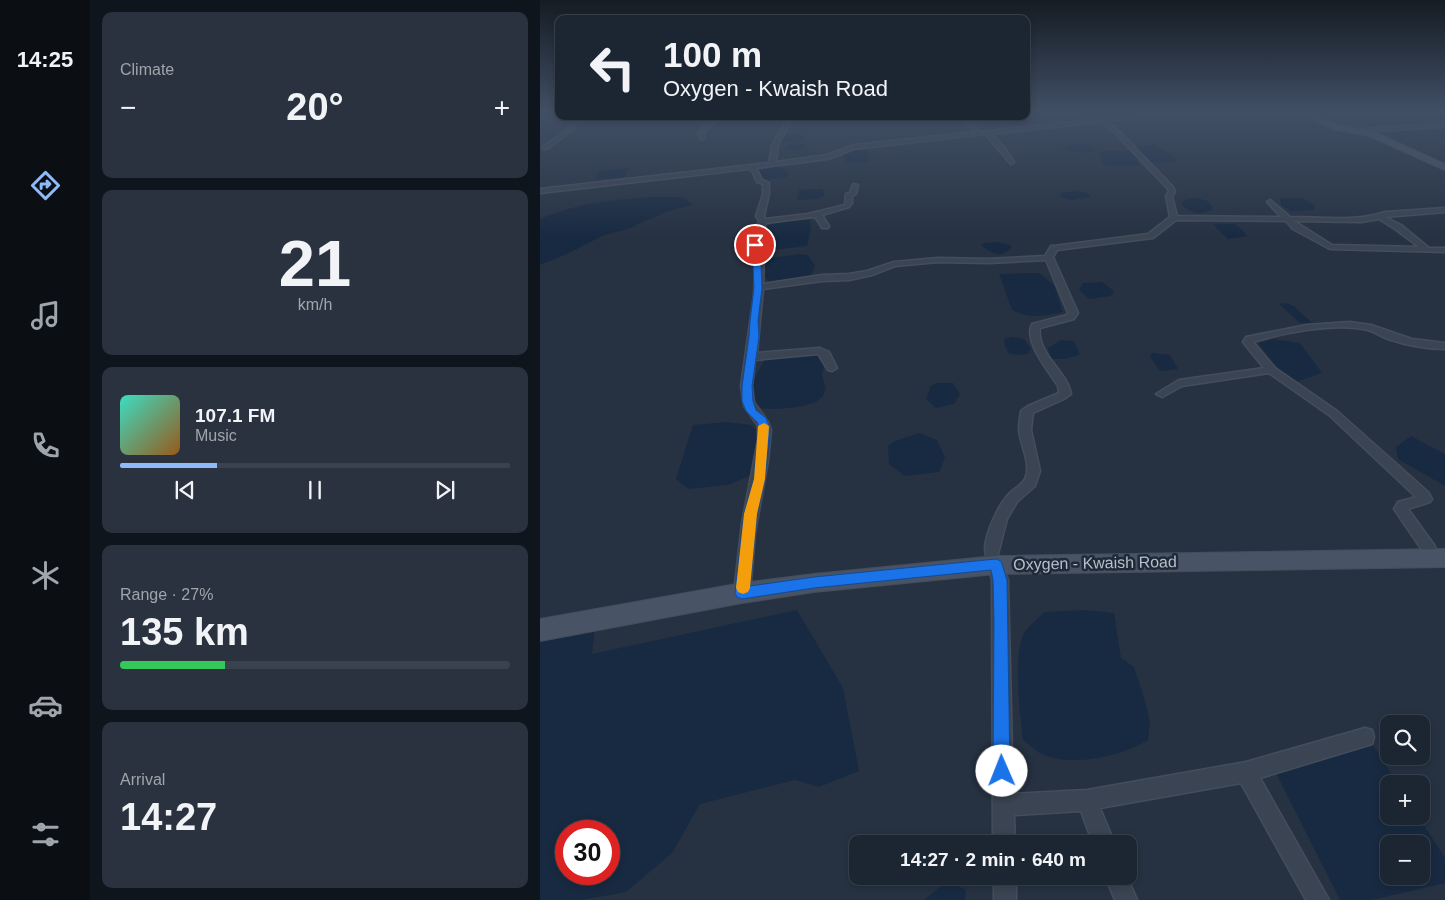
<!DOCTYPE html>
<meta charset="utf-8">
<style>
body{margin:0;font-family:Helvetica,sans-serif;background:#29323e;color:#f1f3f6;height:100vh;display:flex;flex-direction:column;font-size:19px;white-space:nowrap}
*{box-sizing:border-box;margin:0}
p{font-size:16px;color:#a0a5ac}
.icon{flex:none;width:28px;height:28px;fill:none;stroke:currentColor;stroke-width:2;stroke-linecap:round;stroke-linejoin:round}
.map{position:relative;flex:1;overflow:hidden}
.drawer{display:flex;flex-direction:column;gap:12px;padding:12px;background:#0f151c;width:450px}
.drawer>*{flex:none}
.guide{position:absolute;left:15px;top:15px;width:475px;height:105px;border-radius:10px;box-shadow:0 2px 8px #0003,0 0 0 1px #3a434d;background:#1c2632;color:#f1f3f6;overflow:hidden}
.buttons{position:absolute;left:840px;top:715px;display:grid;gap:10px}
.buttons a{display:grid;place-items:center;width:50px;height:50px;border-radius:10px;background:#1c2632;box-shadow:0 2px 8px #0003,0 0 0 1px #3a434d;font-size:25px}
.speed{position:absolute;left:15px;top:820px;display:flex;gap:10px;font-size:25px;font-weight:700;text-align:center}
.speed>*{display:grid;place-content:center;width:65px;height:65px;border-radius:50%;background:#1c2632;box-shadow:0 2px 8px #0003,0 0 0 1px #3a434d;line-height:1}
.speed .limit{border:8px solid #d22;background:#fff;color:#111}
.pin{position:absolute;display:grid;place-items:center;width:42px;height:42px;color:#fff;margin:-21px;border:2px solid #fff;border-radius:50%;box-shadow:0 1px 5px #0007}
.me{position:absolute;width:55px;margin:-28px;rotate:359deg;stroke-linejoin:round;filter:drop-shadow(0 0 4px #0008)}
.turn{display:flex;align-items:center;gap:18px;height:105px;padding:0 25px;font-size:22px}
.turn .icon{width:65px;height:65px;stroke-width:2.5}
.turn b{display:block;font-size:35px;line-height:42px}
.big{font-size:38px;font-weight:700;line-height:1.1}
.drawer .card{flex:1;display:flex;flex-direction:column;justify-content:center;gap:8px;min-width:0;padding:0 18px;border-radius:10px;background:#29323e}
.drawer .dial{align-items:center;gap:0}
.dial b{font-size:65px;line-height:1}
.song{display:flex;align-items:center;gap:15px}
.cover{width:60px;height:60px;border-radius:8px;background:linear-gradient(135deg,hsl(170 70% 55%),hsl(30 70% 35%))}
.played{height:5px;border-radius:2px;background:linear-gradient(90deg,#8ebaf9 25%,#3a434d 25%)}
.keys{display:flex;justify-content:space-around;direction:ltr}
.heat{display:flex;justify-content:space-between;align-items:center;font-size:28px;direction:ltr}
.charge{height:8px;border-radius:4px;background:linear-gradient(90deg,#34c759 27%,#3a434d 0)}
.trip{position:absolute;left:309px;top:835px;width:288px;height:50px;border-radius:10px;background:#1c2632;box-shadow:0 2px 8px #0003,0 0 0 1px #3a434d;font-weight:700;line-height:50px;text-align:center}
main{display:flex;flex:1;min-height:0}
.tab-bar{display:flex;flex-direction:column;width:90px;justify-content:space-around;align-items:center;background:#0b0f14;color:#a0a5ac}
.tab-bar .icon{width:35px;height:35px}
.tab-bar .selected{color:#8ebaf9}
.tab-bar b{font-size:22px;color:#f1f3f6}
.map>svg:first-child{display:block}
.water{fill:#182a41;fill-rule:evenodd}
.lines{fill:none;stroke-linecap:round;stroke-linejoin:round}
.street-casing{stroke:#444d5b;stroke-width:3}
.secondary-casing{stroke:#444d5b;stroke-width:2}
.street{fill:#3a4452;fill-rule:evenodd}
.secondary{fill:#485365;fill-rule:evenodd}
.route{fill:#1a73e8;stroke:#114b97}
.slow{fill:#f59e0b}
.labels{text-anchor:middle;dominant-baseline:central;stroke-width:5;stroke-linejoin:round;paint-order:stroke}
.near-street-label{font-size:16px;fill:#b7bfcc;stroke:#1f2937}
</style>
<main>
<nav class="tab-bar">
<b>14:25</b>
<svg class="icon selected" aria-label="directions" viewBox="0 0 24 24"><path d="M12 3l9 9-9 9-9-9zM9 14v-3h6M13 9l2 2-2 2"/></svg>
<svg class="icon" aria-label="music" viewBox="0 0 24 24"><path d="M9 18V5l10-2v13"/><circle cx="6" cy="18" r="3"/><circle cx="16" cy="16" r="3"/></svg>
<svg class="icon" aria-label="phone" viewBox="0 0 24 24"><path d="M5 4h4l2 5-3 2q2 4 5 5l2-3 5 2v4C11 20 4 13 5 4z"/></svg>
<svg class="icon" aria-label="climate" viewBox="0 0 24 24"><path d="M12 3v18M4 7l16 10M4 17L20 7"/></svg>
<svg class="icon" aria-label="car" viewBox="0 0 24 24"><path d="M5 17H2v-5l4-1 3-4h7l3 4 3 1v5h-3M9 17h6M6 11h13"/><circle cx="7" cy="17" r="2"/><circle cx="17" cy="17" r="2"/></svg>
<svg class="icon" aria-label="filters" viewBox="0 0 24 24"><path d="M4 7h16M4 17h16"/><circle cx="9" cy="7" r="2"/><circle cx="15" cy="17" r="2"/></svg>
</nav>
<section class="drawer">
<div class="card"><p>Climate</p>
<div class="heat"><a>−</a><b class="big">20°</b><a>+</a></div>
</div>
<div class="card dial"><b>21</b><p>km/h</p></div>
<div class="card">
<div class="song"><i class="cover"></i><div><b>107.1 FM</b><p>Music</p></div></div>
<div class="played"></div>
<div class="keys"><svg class="icon" aria-label="previous" viewBox="0 0 24 24"><path d="M18 5L8 12l10 7zM5 5v14"/></svg><svg class="icon" aria-label="pause" viewBox="0 0 24 24"><path d="M8 5v14M16 5v14"/></svg><svg class="icon" aria-label="next" viewBox="0 0 24 24"><path d="M6 5l10 7-10 7zM19 5v14"/></svg></div>
</div>
<div class="card"><p>Range · 27%</p><b class="big">135 km</b><div class="charge"></div></div>
<div class="card"><p>Arrival</p><b class="big">14:27</b></div>
</section>
<div class="map">
<svg width="905" height="900" viewBox="0 0 905 900">
<rect width="100%" height="100%" fill="#263242"/>
<!-- water -->
<path class="water" d="M 247,135 L 263,135 L 265,138 L 264,140 L 253,143 L 264,144 L 266,148 L 258,150 L 248,149 L 246,146 L 253,143 L 240,142 L 242,137 Z
M 538,144 L 549,145 L 555,150 C 547,155 528,153 521,147 Z
M 614,145 L 633,155 L 637,162 L 611,163 L 594,147 Z
M 326,148 L 330,162 L 306,163 L 303,153 L 306,150 Z
M 558,151 L 592,151 L 600,166 L 564,165 Z
M 239,166 L 249,173 L 247,177 L 226,180 L 220,179 L 217,171 Z
M 89,168 L 84,177 L 56,179 L 59,171 Z
M 271,189 L 283,189 L 284,196 L 278,199 L 257,200 L 259,190 Z
M 534,191 L 548,193 L 551,197 L 532,200 L 520,197 L 522,193 Z
M 115,197 L 143,197 L 153,205 L 125,212 L 88,229 L 64,235 L 27,254 L 0,265 L 0,219 C 41,202 71,200 115,197 Z
M 656,198 L 668,201 L 673,209 C 660,217 651,213 641,204 L 646,199 Z
M 745,198 L 762,198 L 775,206 L 774,210 L 751,211 L 741,205 L 740,199 Z
M 270,220 L 271,227 L 267,246 L 232,250 L 223,245 L 223,236 L 228,226 L 238,221 Z
M 673,224 L 695,224 L 708,236 L 688,239 Z
M 456,242 L 471,245 L 471,248 C 461,259 450,253 441,245 L 445,243 Z
M 259,254 L 268,255 L 275,266 L 271,275 L 259,279 L 230,283 L 224,276 L 225,259 Z
M 499,273 L 514,285 L 523,312 C 506,316 487,319 472,310 L 459,274 Z
M 562,282 L 574,291 L 571,296 L 549,299 L 539,290 L 543,283 Z
M 746,303 L 755,307 L 772,323 L 760,323 L 739,304 Z
M 472,337 L 484,339 L 491,349 L 489,353 L 482,355 L 469,354 L 465,346 L 464,339 Z
M 733,339 L 760,343 L 782,373 L 756,382 L 739,370 L 718,343 Z
M 521,340 L 534,341 L 540,355 L 524,359 L 511,359 L 508,348 Z
M 612,353 L 630,355 L 638,369 L 620,371 L 610,357 Z
M 280,354 L 285,363 L 282,375 L 286,389 C 284,393 283,397 280,399 C 267,409 228,411 213,407 C 208,386 215,377 225,359 Z
M 396,383 L 413,383 L 420,394 L 414,404 L 396,408 L 386,399 L 391,386 Z
M 187,422 L 211,425 L 220,433 L 214,474 L 188,485 L 148,489 L 136,479 L 153,425 Z
M 379,433 L 397,440 L 405,458 L 399,472 L 365,476 L 349,464 L 348,446 L 355,441 Z
M 871,436 L 905,454 L 905,486 L 858,459 L 856,447 Z
M 257,610 L 303,688 L 319,771 L 279,787 L 255,780 L 160,804 L 132,853 L 86,892 L 42,900 L 0,900 L 0,640 L 55,628 L 52,654 ZM 26,831 L 69,831 L 69,874 L 26,874 Z
M 546,610 L 574,613 L 581,658 L 594,667 L 604,697 L 610,722 L 608,740 C 583,756 530,768 502,754 C 496,751 489,745 483,740 C 480,714 473,660 483,635 C 487,627 498,619 504,612 Z
M 833,745 L 858,784 L 849,784 L 849,816 L 878,816 L 905,858 L 905,883 L 831,900 L 800,900 L 732,765 ZM 849,844 L 881,844 L 881,876 L 849,876 Z
M 408,881 L 426,890 L 425,900 L 384,900 Z"/>
<g class="lines">
<defs>
<path id="street" d="M 626,112 L 638,112 L 567,121 L 580,132 L 633,187 L 635,192 L 632,196 L 637,216 L 741,217 L 727,202 L 730,200 L 750,217 C 781,217 816,222 845,212 L 905,208 L 905,212 L 845,217 L 861,225 L 889,248 L 905,248 L 905,252 L 790,249 L 753,229 L 746,221 L 636,220 L 613,238 L 517,250 L 513,257 L 538,313 L 534,319 L 500,328 C 496,353 527,371 531,394 L 524,399 L 493,413 L 491,430 L 500,471 L 495,486 L 477,502 L 467,519 L 457,558 L 452,560 L 447,558 C 439,544 458,506 468,495 C 473,489 482,485 485,479 C 492,464 480,445 479,430 C 479,424 480,417 481,411 L 488,406 L 519,393 L 518,386 C 509,372 483,341 492,324 L 527,315 L 528,313 L 506,260 L 449,263 L 398,262 L 355,266 L 332,275 L 309,280 L 282,281 L 223,289 L 217,353 L 280,348 L 289,352 L 297,368 L 292,371 L 288,370 L 278,354 L 215,360 L 212,386 L 214,402 L 228,422 L 231,430 L 228,461 L 215,533 L 210,593 L 208,598 L 202,599 L 196,598 L 194,593 L 202,523 L 218,440 L 218,426 L 204,406 L 201,386 L 214,295 L 216,254 L 212,238 L 219,221 L 216,216 L 223,194 L 223,184 L 217,182 L 212,171 L 209,169 L 0,193 L 0,189 L 229,163 L 232,145 L 244,125 L 245,116 L 250,116 L 249,125 L 238,145 L 236,162 L 287,155 L 314,145 L 435,132 L 429,126 L 427,116 L 432,116 L 434,126 L 440,132 L 558,119 L 560,117 L 563,118 ZM 561,122 L 576,134 L 628,189 L 629,192 L 626,196 L 630,217 L 608,234 L 514,246 L 511,246 L 505,256 L 449,259 L 398,258 L 354,262 L 327,271 L 309,274 L 282,275 L 223,284 L 224,254 L 220,238 L 226,223 L 272,217 L 276,218 L 282,228 L 288,228 L 289,226 L 282,215 L 309,207 L 312,203 L 312,196 L 316,194 L 318,185 L 313,184 L 310,193 L 306,194 L 305,205 L 268,214 L 225,219 L 224,216 L 229,194 L 229,183 L 222,180 L 216,168 L 288,159 L 314,149 L 445,134 L 471,164 L 474,162 L 465,148 L 451,134 ZM 839,219 L 855,229 L 879,247 L 792,245 L 754,221 L 821,222 Z
M 38,116 L 43,116 L 34,125 L 34,129 L 7,149 L 3,149 L 3,147 L 29,128 L 29,124 Z
M 175,116 L 180,116 L 164,133 L 164,139 L 160,139 L 158,133 Z
M 905,123 L 905,127 L 814,132 L 811,130 Z
M 810,322 L 831,325 L 872,339 L 905,343 L 905,349 C 886,349 866,345 848,339 C 840,336 832,330 823,329 C 793,323 743,333 713,342 L 735,368 L 797,411 L 888,492 L 892,499 L 890,502 L 868,509 L 894,545 L 896,549 L 894,553 L 889,555 L 884,553 L 854,509 L 858,502 L 876,497 L 789,415 L 729,373 L 642,386 L 622,397 L 616,394 L 639,380 L 724,368 L 703,342 L 706,337 L 767,325 Z
M 456,559 L 461,561 L 468,580 L 473,794 L 547,790 L 706,762 L 825,728 L 832,730 L 834,737 L 832,744 L 720,778 L 789,900 L 766,900 L 701,783 L 560,808 L 575,844 L 553,844 L 541,811 L 474,815 L 475,844 L 453,844 L 452,580 L 448,565 L 451,561 Z
M 454,876 L 476,876 L 476,900 L 454,900 Z
M 565,876 L 587,876 L 597,900 L 575,900 Z"/>
<path id="secondary" d="M 757,112 L 765,112 L 798,125 L 834,132 L 905,164 L 905,170 L 829,136 L 793,129 Z
M 905,549 L 905,567 L 456,574 L 274,592 L 202,603 L 0,641 L 0,619 L 202,583 L 274,574 L 456,556 Z"/>
</defs>
<!-- street casing -->
<use href="#street" class="street-casing"/>
<!-- secondary casing -->
<use href="#secondary" class="secondary-casing"/>
<!-- street -->
<use href="#street" class="street"/>
<!-- secondary -->
<use href="#secondary" class="secondary"/>
</g>
<!-- sky -->
<linearGradient id="sky" x2="0" y2="1"><stop stop-color="#151c24"/><stop offset="0.47" stop-color="#414f65"/><stop offset="1" stop-color="#414f65" stop-opacity="0"/></linearGradient>
<rect width="905" height="238" fill="url(#sky)"/>
<!-- route -->
<path class="route" d="M 212,243 L 217,243 L 223,254 L 221,264 L 222,288 L 218,321 L 219,337 L 212,386 L 213,401 L 216,410 L 226,418 L 230,428 L 225,479 L 217,514 L 210,586 L 274,577 L 456,559 L 461,561 L 467,580 L 470,771 L 468,777 L 462,780 L 455,777 L 453,771 L 454,620 L 453,580 L 451,570 L 274,588 L 202,599 L 197,597 L 195,593 L 204,514 L 214,479 L 219,428 L 217,422 L 206,411 L 202,401 L 202,386 L 209,337 L 210,321 L 214,288 L 213,264 L 216,254 L 211,245 Z"/>
<!-- slow -->
<path class="slow" d="M 224,423 L 229,426 L 225,479 L 217,514 L 210,588 L 208,592 L 203,594 L 198,592 L 196,588 L 204,514 L 214,479 L 218,426 Z"/>
<g class="labels">
<!-- near-street labels -->
<g class="near-street-label">
<text transform="translate(555 563) rotate(-1)">Oxygen - Kwaish Road</text>
</g>
</g>
</svg>
<div class="buttons">
<a><svg class="icon" aria-label="search" viewBox="0 0 24 24"><circle cx="10" cy="10" r="6"/><path d="M15 15l6 6"/></svg></a>
<a>+</a>
<a>−</a>
</div>
<div class="speed"><div class="limit">30</div></div>
<div class="pin" style="left:215px;top:245px;background:#d93025"><svg class="icon" aria-label="arrive" viewBox="0 0 24 24"><path d="M6 21V4h12l-3 4 3 4H6"/></svg></div>
<svg class="me" style="left:462px;top:771px" viewBox="-20 -20 40 40"><circle r="19" fill="#fff"/><path d="M0-13L10 11 0 6-10 11z" fill="#1a73e8"/></svg>
<div class="trip">14:27 · 2 min · 640 m</div>
<div class="guide">
<div class="turn"><svg class="icon" aria-label="left" viewBox="0 0 24 24"><path d="M17 20v-9H6M10 6l-5 5 5 5"/></svg><div><b>100 m</b>Oxygen - Kwaish Road</div></div>
</div>
</div>
</main>
